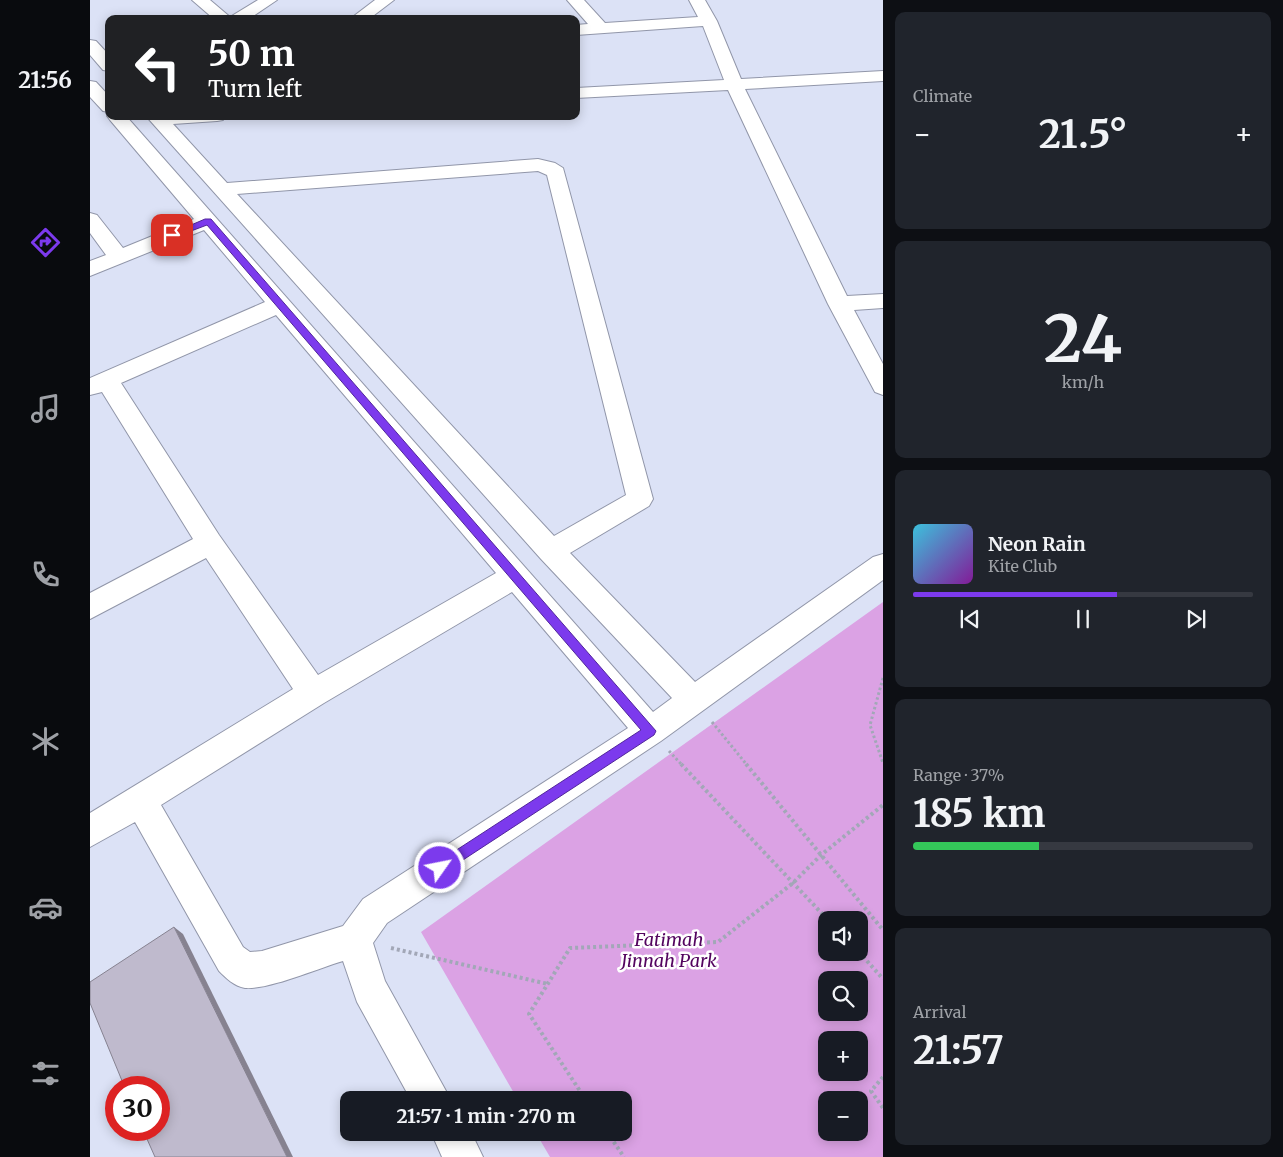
<!DOCTYPE html>
<meta charset="utf-8">
<style>
body{margin:0;font-family:Merriweather,serif;background:#20242c;color:#f1f3f6;height:100vh;display:flex;flex-direction:column;font-size:19px;white-space:nowrap}
*{box-sizing:border-box;margin:0}
p{font-size:16px;color:#9ea1a6}
.icon{flex:none;width:28px;height:28px;fill:none;stroke:currentColor;stroke-width:2;stroke-linecap:round;stroke-linejoin:round}
.map{position:relative;flex:1;overflow:hidden}
.side{display:flex;flex-direction:column;gap:12px;padding:12px;background:#0d0f14;width:400px}
.side>*{flex:none}
.banner{position:absolute;left:15px;top:15px;width:475px;height:105px;border-radius:10px;box-shadow:0 2px 12px #0003;background:#202124;color:#fff;overflow:hidden}
.tools{position:absolute;left:728px;top:911px;display:grid;gap:10px}
.tools a{display:grid;place-items:center;width:50px;height:50px;border-radius:10px;background:#171b24;box-shadow:0 2px 12px #0003;font-size:25px}
.speed{position:absolute;left:15px;top:1076px;display:flex;gap:10px;font-size:25px;font-weight:700;text-align:center}
.speed>*{display:grid;place-content:center;width:65px;height:65px;border-radius:50%;background:#171b24;box-shadow:0 2px 12px #0003;line-height:1}
.speed .limit{border:8px solid #d22;background:#fff;color:#111}
.pin{position:absolute;display:grid;place-items:center;width:42px;height:42px;color:#fff;margin:-21px;border-radius:10px;box-shadow:0 2px 8px #0006}
.me{position:absolute;width:55px;margin:-28px;rotate:57deg;stroke-linejoin:round;filter:drop-shadow(0 0 4px #0008)}
.turn{display:flex;align-items:center;gap:18px;height:105px;padding:0 20px;font-size:22px}
.turn .icon{width:65px;height:65px;stroke-width:2.5}
.turn b{display:block;font-size:35px;line-height:42px}
.big{font-size:38px;font-weight:700;line-height:1.1}
.side .card{flex:1;display:flex;flex-direction:column;justify-content:center;gap:8px;min-width:0;padding:0 18px;border-radius:10px;background:#20242c}
.side .dial{align-items:center;gap:0}
.dial b{font-size:65px;line-height:1}
.song{display:flex;align-items:center;gap:15px}
.cover{width:60px;height:60px;border-radius:8px;background:linear-gradient(135deg,hsl(190 70% 55%),hsl(290 70% 35%))}
.played{height:5px;border-radius:2px;background:linear-gradient(90deg,#7c3aed 60%,#363941 60%)}
.keys{display:flex;justify-content:space-around;direction:ltr}
.heat{display:flex;justify-content:space-between;align-items:center;font-size:28px;direction:ltr}
.charge{height:8px;border-radius:4px;background:linear-gradient(90deg,#34c759 37%,#363941 0)}
.trip{position:absolute;left:250px;top:1091px;width:292px;height:50px;border-radius:10px;background:#171b24;box-shadow:0 2px 12px #0003;font-weight:700;line-height:50px;text-align:center}
main{display:flex;flex:1;min-height:0}
.menu{display:flex;flex-direction:column;width:90px;justify-content:space-around;align-items:center;background:#090b0e;color:#9ea1a6}
.menu .icon{width:35px;height:35px}
.menu .selected{color:#7c3aed}
.menu b{font-size:22px;color:#f1f3f6}
.map>svg:first-child{display:block}
.green{fill:#dba2e4;fill-rule:evenodd}
.lines{fill:none;stroke-linecap:round;stroke-linejoin:round}
.minor-casing{stroke:#9196a9;stroke-width:2}
.path-far1{stroke:#a2a7b7;stroke-width:3;stroke-dasharray:2.5 2.5;stroke-linecap:butt}
.path{stroke:#a2a7b7;stroke-width:4;stroke-dasharray:3 3;stroke-linecap:butt}
.minor{fill:#fff;fill-rule:evenodd}
.shaded-wall{fill:#868290}
.building{fill:#bfbacd;stroke:#868290}
.route{fill:#7c3aed;stroke:#51269a}
.labels{text-anchor:middle;dominant-baseline:central;stroke-width:5;stroke-linejoin:round;paint-order:stroke}
.near-park-label{font-size:18px;font-style:italic;fill:#53045f;stroke:#fff}
</style>
<main>
<nav class="menu">
<b>21:56</b>
<svg class="icon selected" aria-label="directions" viewBox="0 0 24 24"><path d="M12 3l9 9-9 9-9-9zM9 14v-3h6M13 9l2 2-2 2"/></svg>
<svg class="icon" aria-label="music" viewBox="0 0 24 24"><path d="M9 18V5l10-2v13"/><circle cx="6" cy="18" r="3"/><circle cx="16" cy="16" r="3"/></svg>
<svg class="icon" aria-label="phone" viewBox="0 0 24 24"><path d="M5 4h4l2 5-3 2q2 4 5 5l2-3 5 2v4C11 20 4 13 5 4z"/></svg>
<svg class="icon" aria-label="climate" viewBox="0 0 24 24"><path d="M12 3v18M4 7l16 10M4 17L20 7"/></svg>
<svg class="icon" aria-label="car" viewBox="0 0 24 24"><path d="M5 17H2v-5l4-1 3-4h7l3 4 3 1v5h-3M9 17h6M6 11h13"/><circle cx="7" cy="17" r="2"/><circle cx="17" cy="17" r="2"/></svg>
<svg class="icon" aria-label="filters" viewBox="0 0 24 24"><path d="M4 7h16M4 17h16"/><circle cx="9" cy="7" r="2"/><circle cx="15" cy="17" r="2"/></svg>
</nav>
<div class="map">
<svg width="793" height="1157" viewBox="0 0 793 1157">
<rect width="100%" height="100%" fill="#dce2f6"/>
<!-- green -->
<path class="green" d="M 793,602 L 793,1157 L 460,1157 L 446,1133 L 534,1132 L 534,1100 L 428,1100 L 331,932 ZM 736,920 L 769,920 L 769,952 L 736,952 ZM 736,980 L 769,980 L 769,1012 L 736,1012 ZM 736,1040 L 769,1040 L 769,1072 L 736,1072 ZM 736,1100 L 769,1100 L 769,1132 L 736,1132 Z"/>
<g class="lines">
<defs>
<path id="minor" d="M 102,0 L 120,0 L 140,17 L 168,0 L 187,0 L 159,19 L 124,19 Z
M 285,0 L 304,0 L 279,19 L 260,19 Z
M 477,0 L 494,0 L 515,23 L 608,17 L 599,0 L 615,0 L 627,21 L 651,79 L 793,71 L 793,81 L 655,89 L 757,296 L 793,294 L 793,308 L 764,310 L 793,364 L 793,395 L 785,392 L 738,304 L 638,90 L 486,98 L 486,88 L 634,80 L 613,26 L 486,35 L 486,25 L 498,24 Z
M 0,40 L 6,41 L 19,55 L 19,71 L 13,70 L 0,55 Z
M 0,81 L 6,82 L 19,96 L 19,112 L 13,111 L 0,97 Z
M 19,113 L 19,116 L 36,116 L 563,712 L 582,698 L 451,559 L 56,116 L 136,116 L 133,120 L 127,121 L 83,124 L 137,183 L 448,159 L 465,163 L 473,168 L 563,499 L 559,506 L 480,553 L 605,682 L 783,557 L 793,554 L 793,580 L 571,741 L 297,923 L 283,943 L 295,981 L 361,1100 L 321,1100 L 267,1002 L 253,961 C 229,968 178,990 155,988 C 144,986 136,978 129,971 L 45,822 L 0,847 L 0,813 L 203,689 L 116,558 L 0,619 L 0,593 L 103,539 L 12,392 L 0,395 L 0,378 L 175,302 L 114,230 L 0,276 L 0,261 L 16,255 L 0,233 L 0,213 L 7,215 L 33,248 L 104,219 L 20,120 L 17,116 ZM 448,171 L 457,175 L 536,495 L 464,536 L 147,194 ZM 186,315 L 406,573 L 228,675 L 129,535 L 31,383 ZM 422,592 L 538,728 L 273,899 L 253,926 L 172,951 L 160,952 L 153,947 L 71,805 L 234,703 Z
M 341,1132 L 381,1132 L 393,1157 L 352,1157 Z"/>
</defs>
<!-- minor casing -->
<use href="#minor" class="minor-casing"/>
<!-- path-far1 -->
<path class="path-far1" d="M 793,678 L 780,725 L 793,763
M 622,722 L 657,765
M 579,751 L 592,765"/>
<!-- path -->
<path class="path" d="M 591,764 L 738,920
M 656,764 L 793,930
M 301,948 L 458,984
M 769,952 L 793,979
M 793,1077 L 781,1091 L 793,1108
M 496,1100 L 439,1014 L 480,948 L 628,942 L 703,883 L 731,855 L 793,805
M 517,1132 L 534,1157"/>
<!-- minor -->
<use href="#minor" class="minor"/>
</g>
<!-- shaded-wall -->
<path class="shaded-wall" d="M 84,927 L 93,934 L 203,1157 L 197,1157 Z"/>
<!-- building -->
<path class="building" d="M 84,927 L 197,1157 L 65,1157 L 53,1130 L 69,1130 L 69,1088 L 35,1088 L 0,1003 L 0,982 Z"/>
<!-- route -->
<path class="route" d="M 115,219 L 121,219 L 566,731 L 564,735 L 350,875 L 345,873 L 343,868 L 345,864 L 551,730 L 117,225 L 85,237 L 78,235 Z"/>
<g class="labels">
<!-- near-park labels -->
<g class="near-park-label">
<text x="579" y="939">Fatimah<tspan x="579" dy="21">Jinnah Park</tspan></text>
</g>
</g>
</svg>
<div class="tools">
<a><svg class="icon" aria-label="sound" viewBox="0 0 24 24"><path d="M4 9h4l5-4v14l-5-4H4zM17 9q2 3 0 6"/></svg></a>
<a><svg class="icon" aria-label="search" viewBox="0 0 24 24"><circle cx="10" cy="10" r="6"/><path d="M15 15l6 6"/></svg></a>
<a>+</a>
<a>−</a>
</div>
<div class="speed"><div class="limit">30</div></div>
<div class="pin" style="left:82px;top:235px;background:#d93025"><svg class="icon" aria-label="arrive" viewBox="0 0 24 24"><path d="M6 21V4h12l-3 4 3 4H6"/></svg></div>
<svg class="me" style="left:350px;top:868px" viewBox="-20 -20 40 40"><circle r="17" fill="#7c3aed" stroke="#fff" stroke-width="3"/><path d="M0-11L8 9 0 5-8 9z" fill="#fff"/></svg>
<div class="trip">21:57 · 1 min · 270 m</div>
<div class="banner">
<div class="turn"><svg class="icon" aria-label="left" viewBox="0 0 24 24"><path d="M17 20v-9H6M10 6l-5 5 5 5"/></svg><div><b>50 m</b>Turn left</div></div>
</div>
</div>
<section class="side">
<div class="card"><p>Climate</p>
<div class="heat"><a>−</a><b class="big">21.5°</b><a>+</a></div>
</div>
<div class="card dial"><b>24</b><p>km/h</p></div>
<div class="card">
<div class="song"><i class="cover"></i><div><b>Neon Rain</b><p>Kite Club</p></div></div>
<div class="played"></div>
<div class="keys"><svg class="icon" aria-label="previous" viewBox="0 0 24 24"><path d="M18 5L8 12l10 7zM5 5v14"/></svg><svg class="icon" aria-label="pause" viewBox="0 0 24 24"><path d="M8 5v14M16 5v14"/></svg><svg class="icon" aria-label="next" viewBox="0 0 24 24"><path d="M6 5l10 7-10 7zM19 5v14"/></svg></div>
</div>
<div class="card"><p>Range · 37%</p><b class="big">185 km</b><div class="charge"></div></div>
<div class="card"><p>Arrival</p><b class="big">21:57</b></div>
</section>
</main>
